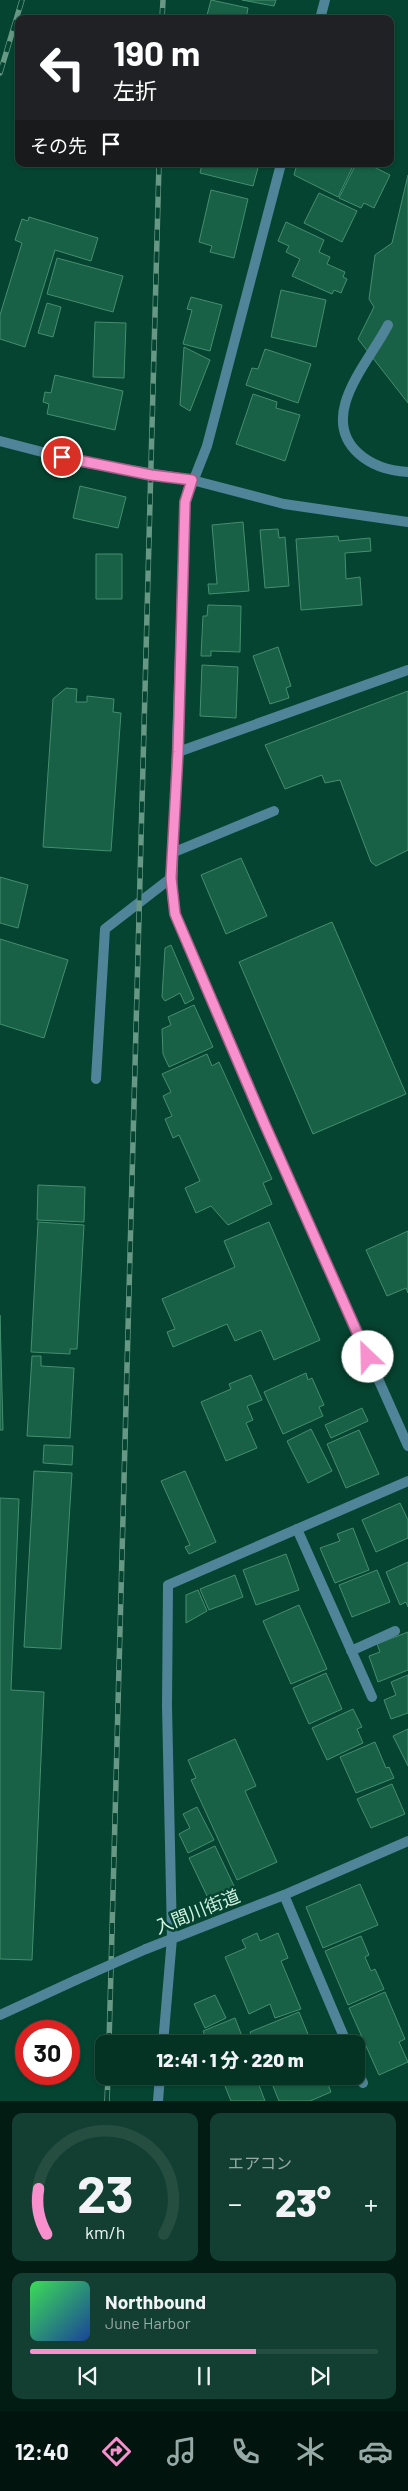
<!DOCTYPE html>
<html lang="ja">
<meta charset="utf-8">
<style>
body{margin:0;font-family:Barlow,"Noto Sans JP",sans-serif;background:#123f31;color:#f1f3f6;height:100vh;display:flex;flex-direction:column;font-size:19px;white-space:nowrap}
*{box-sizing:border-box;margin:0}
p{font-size:16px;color:#97aaa6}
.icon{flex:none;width:28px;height:28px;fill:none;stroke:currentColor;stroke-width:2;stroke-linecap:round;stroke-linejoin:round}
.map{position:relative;height:2101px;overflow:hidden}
.side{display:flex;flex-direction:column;gap:12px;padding:12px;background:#021c14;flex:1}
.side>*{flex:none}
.hud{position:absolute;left:15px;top:15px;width:379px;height:152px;border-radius:10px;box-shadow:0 1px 4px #0004,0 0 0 1px #254e41;background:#202124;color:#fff;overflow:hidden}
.speed{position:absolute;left:15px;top:2020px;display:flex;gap:10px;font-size:25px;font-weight:700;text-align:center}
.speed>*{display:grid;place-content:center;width:65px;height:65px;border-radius:50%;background:#043324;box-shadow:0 1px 4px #0004,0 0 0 1px #254e41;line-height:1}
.speed .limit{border:8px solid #d22;background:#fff;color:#111}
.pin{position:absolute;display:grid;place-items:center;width:42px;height:42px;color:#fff;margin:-21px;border:2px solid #fff;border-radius:50%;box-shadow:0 1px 5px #0007}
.me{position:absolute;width:55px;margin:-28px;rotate:336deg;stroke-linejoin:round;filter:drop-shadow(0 0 4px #0008)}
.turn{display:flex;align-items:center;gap:18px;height:105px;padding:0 15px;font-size:22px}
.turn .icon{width:65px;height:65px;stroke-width:2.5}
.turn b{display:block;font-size:35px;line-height:42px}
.then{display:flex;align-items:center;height:48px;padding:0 15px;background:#0003;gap:10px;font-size:19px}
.big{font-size:38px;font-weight:800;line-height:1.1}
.side .widget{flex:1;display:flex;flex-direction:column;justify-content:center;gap:8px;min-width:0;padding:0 18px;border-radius:10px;background:#123f31}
.side .dial{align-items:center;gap:0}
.dial svg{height:130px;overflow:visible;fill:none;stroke:#254e41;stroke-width:7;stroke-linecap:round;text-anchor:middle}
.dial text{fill:#f1f3f6;stroke:none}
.song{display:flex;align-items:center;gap:15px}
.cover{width:60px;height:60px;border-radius:8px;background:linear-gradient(135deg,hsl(130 70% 55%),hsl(220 70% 35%))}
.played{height:5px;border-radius:2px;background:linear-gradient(90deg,#f790cd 65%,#254e41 65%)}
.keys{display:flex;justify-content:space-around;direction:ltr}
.heat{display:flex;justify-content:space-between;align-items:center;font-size:28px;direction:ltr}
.side .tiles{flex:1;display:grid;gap:12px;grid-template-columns:1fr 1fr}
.widget:last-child{grid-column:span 2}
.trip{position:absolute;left:95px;top:2035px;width:270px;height:50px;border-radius:10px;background:#043324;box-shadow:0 1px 4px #0004,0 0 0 1px #254e41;font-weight:800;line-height:50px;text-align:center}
.tabs{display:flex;height:80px;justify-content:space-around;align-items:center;background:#02140e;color:#97aaa6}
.tabs .icon{width:35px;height:35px}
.tabs .on{color:#f790cd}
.tabs b{font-size:22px;color:#f1f3f6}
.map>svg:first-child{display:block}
.building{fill:#186046;stroke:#458e70}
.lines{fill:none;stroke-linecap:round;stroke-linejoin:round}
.service{stroke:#508498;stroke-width:10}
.minor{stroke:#508498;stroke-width:10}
.tertiary{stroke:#508498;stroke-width:10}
.rail-casing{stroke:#679885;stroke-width:5.5}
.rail{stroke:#054430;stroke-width:4;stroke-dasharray:11;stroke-linecap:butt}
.minor-bridge{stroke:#508498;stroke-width:10}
.route-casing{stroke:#a15e85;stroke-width:12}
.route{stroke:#f790cd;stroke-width:9}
.labels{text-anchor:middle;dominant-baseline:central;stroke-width:5;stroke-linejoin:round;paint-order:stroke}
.street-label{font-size:18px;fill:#cff3e1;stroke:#054430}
</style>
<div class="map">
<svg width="408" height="2101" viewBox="0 0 408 2101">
<rect width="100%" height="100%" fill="#054430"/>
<!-- building -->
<path class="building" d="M 211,0 L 248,8 L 246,19 L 206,19 Z
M 242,0 L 276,0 L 274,6 Z
M 202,164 L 259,164 L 253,186 L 200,173 Z
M 297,164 L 354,164 L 338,197 L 294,175 Z
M 356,164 L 368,164 L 390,175 L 374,208 L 364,203 L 361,208 L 339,198 Z
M 408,175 L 408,403 L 358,339 L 374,307 L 369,299 L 375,255 L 392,243 Z
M 211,190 L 248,199 L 234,258 L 210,252 L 212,246 L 199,242 Z
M 319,193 L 357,211 L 342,242 L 304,223 Z
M 29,217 L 98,238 L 91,261 L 55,250 L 25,347 L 0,339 L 0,315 L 22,243 L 15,240 L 22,219 L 28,221 Z
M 286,222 L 324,240 L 319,252 L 330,257 L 327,264 L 345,272 L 343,277 L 347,279 L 341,293 L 334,290 L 332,294 L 292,276 L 300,259 L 286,252 L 289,246 L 278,241 Z
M 57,258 L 123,276 L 113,312 L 47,294 Z
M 281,290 L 326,300 L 316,347 L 271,337 Z
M 191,297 L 222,305 L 210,351 L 183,344 L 192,310 L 187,309 Z
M 47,303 L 61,307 L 53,337 L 38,333 Z
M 95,322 L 126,323 L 124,378 L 93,377 Z
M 184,347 L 210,360 L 190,411 L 180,405 Z
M 265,349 L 311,364 L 298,403 L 246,385 L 252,368 L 258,369 Z
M 55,375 L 123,391 L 115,430 L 47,414 L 49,404 L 43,402 L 45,392 L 51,393 Z
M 253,394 L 277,402 L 276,408 L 300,415 L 285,461 L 236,444 Z
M 80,486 L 126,497 L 118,528 L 73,518 Z
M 243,522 L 249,591 L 209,594 L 208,584 L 217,584 L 212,525 Z
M 278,529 L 279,538 L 285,537 L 289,586 L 265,588 L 260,530 Z
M 338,536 L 339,541 L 370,538 L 371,551 L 345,553 L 346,579 L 360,577 L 362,605 L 301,610 L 296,539 Z
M 96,554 L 122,554 L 122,599 L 96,599 Z
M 208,605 L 241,606 L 240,652 L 211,651 L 211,656 L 201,656 L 203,616 L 207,616 Z
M 278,647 L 291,686 L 286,688 L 289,698 L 270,704 L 253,656 Z
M 202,665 L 238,667 L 236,718 L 200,716 Z
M 66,688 L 77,689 L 76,702 L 87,702 L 87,696 L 114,699 L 113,712 L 121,713 L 111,851 L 43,847 L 53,699 Z
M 408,691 L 408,850 L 376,866 L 371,862 L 340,780 L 325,783 L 322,775 L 285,789 L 265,745 Z
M 241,858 L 267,916 L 226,934 L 201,875 Z
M 0,877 L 28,885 L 18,928 L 0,923 Z
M 332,922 L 406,1094 L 313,1134 L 239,962 Z
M 0,939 L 68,960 L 44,1038 L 0,1024 Z
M 171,945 L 194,999 L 185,1004 L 180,993 L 165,1001 L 162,997 L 165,948 Z
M 194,1005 L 213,1047 L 169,1067 L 163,1054 L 162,1029 L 171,1025 L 168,1017 Z
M 207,1054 L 212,1066 L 219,1062 L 272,1179 L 263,1183 L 272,1204 L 228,1225 L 211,1206 L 196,1213 L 185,1188 L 200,1181 L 179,1135 L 173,1138 L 165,1119 L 172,1116 L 163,1096 L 171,1092 L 162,1074 Z
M 38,1185 L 85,1187 L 84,1222 L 37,1220 Z
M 38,1222 L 84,1225 L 77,1349 L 70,1349 L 70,1354 L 31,1352 Z
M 269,1222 L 320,1340 L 274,1360 L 261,1330 L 235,1341 L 227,1324 L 173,1347 L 167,1332 L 175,1329 L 162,1299 L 235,1267 L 224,1241 Z
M 408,1231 L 408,1293 L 406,1288 L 387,1296 L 366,1250 Z
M 0,1315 L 3,1430 L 0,1430 Z
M 32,1356 L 41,1356 L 41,1366 L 74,1368 L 70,1438 L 27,1436 Z
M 306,1373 L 308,1380 L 312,1378 L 324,1405 L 319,1407 L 323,1416 L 283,1434 L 264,1392 Z
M 251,1375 L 262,1400 L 247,1406 L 253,1420 L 246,1423 L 257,1448 L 226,1461 L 201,1402 L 231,1389 L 229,1384 Z
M 362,1408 L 368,1421 L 331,1438 L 325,1425 Z
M 311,1429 L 332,1471 L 308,1483 L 287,1441 Z
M 359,1430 L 379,1474 L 346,1488 L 327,1444 Z
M 44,1445 L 73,1446 L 72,1465 L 43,1463 Z
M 34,1471 L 72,1473 L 61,1649 L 24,1647 Z
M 185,1471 L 216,1542 L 189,1554 L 185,1547 L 190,1545 L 161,1481 Z
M 0,1498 L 19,1499 L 11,1690 L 44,1692 L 32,1960 L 0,1959 Z
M 400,1503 L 408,1520 L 408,1538 L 376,1552 L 362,1520 Z
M 353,1528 L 369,1570 L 335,1583 L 320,1548 L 340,1541 L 337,1534 Z
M 286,1554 L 299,1590 L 256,1605 L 243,1570 Z
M 408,1562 L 408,1607 L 406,1602 L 400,1605 L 386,1572 Z
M 377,1570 L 390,1602 L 352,1617 L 339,1585 Z
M 235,1575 L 243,1597 L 209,1610 L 200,1589 Z
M 198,1590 L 207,1611 L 186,1623 L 186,1595 Z
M 299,1605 L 327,1669 L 291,1684 L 263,1621 Z
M 408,1632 L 408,1670 L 378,1682 L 369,1656 L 380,1652 L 377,1644 Z
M 326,1673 L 342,1709 L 309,1724 L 293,1688 Z
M 408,1675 L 408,1713 L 391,1719 L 384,1700 L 396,1695 L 391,1682 Z
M 353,1709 L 362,1727 L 357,1729 L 363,1743 L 327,1760 L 312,1728 Z
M 408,1729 L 408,1766 L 393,1736 Z
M 235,1739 L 256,1786 L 245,1791 L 277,1862 L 237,1880 L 191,1780 L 196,1778 L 188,1760 Z
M 375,1742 L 386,1768 L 389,1767 L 394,1778 L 356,1793 L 340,1757 Z
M 392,1784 L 405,1814 L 371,1828 L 357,1799 Z
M 197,1807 L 214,1840 L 188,1853 L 179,1834 L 190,1828 L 183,1814 Z
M 215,1846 L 234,1886 L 208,1898 L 189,1858 Z
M 360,1884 L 378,1925 L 323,1948 L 306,1907 Z
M 257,1933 L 260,1941 L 278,1933 L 288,1958 L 281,1961 L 301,2009 L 275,2018 L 270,2004 L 249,2014 L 225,1957 L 246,1948 L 242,1940 Z
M 361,1936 L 369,1955 L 365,1957 L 371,1971 L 375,1969 L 384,1989 L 348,2005 L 325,1951 Z
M 385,1992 L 405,2039 L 399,2042 L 408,2062 L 379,2075 L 349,2008 Z
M 215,1995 L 226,2018 L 205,2028 L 194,2004 Z
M 299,2012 L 312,2044 L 255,2044 L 250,2032 Z
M 235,2018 L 245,2044 L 208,2044 L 203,2031 Z
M 221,2076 L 259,2076 L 260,2079 L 257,2080 L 265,2101 L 231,2101 Z
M 269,2076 L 325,2076 L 331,2092 L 310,2101 L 279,2101 Z"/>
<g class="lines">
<!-- service -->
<path class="service" d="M 388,325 C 370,361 317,415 358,453 C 372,466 390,471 408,472
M 172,853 L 274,811
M 96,1079 L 105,929 L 171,878
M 297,1529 L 372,1697
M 351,1651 L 395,1631
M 284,1895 L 347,2044
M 356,2067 L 363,2083"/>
<!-- minor -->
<path class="minor" d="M 320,19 L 325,0
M 281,164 L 207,446 L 185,502 L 172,896 L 175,914 L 265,1125 L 408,1446
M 178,752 L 408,670
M 146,1949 L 284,1895 L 408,1841
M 0,2015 L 76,1980
M 163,2044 L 172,1938 L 167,1706 L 168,1585 L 408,1481
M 158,2101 L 160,2076"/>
<!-- tertiary -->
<path class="tertiary" d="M 0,441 L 81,462 L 192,480 L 284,504 L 408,522"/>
<defs>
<path id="rail" d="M 162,19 L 163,0
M 0,73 L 22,0
M 109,2044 L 159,164
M 107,2101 L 108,2076"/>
</defs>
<!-- rail casing -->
<use href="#rail" class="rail-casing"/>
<!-- rail -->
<use href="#rail" class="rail"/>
<!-- minor-bridge -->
<path class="minor-bridge" d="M 76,1980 L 146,1949"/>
</g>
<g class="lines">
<defs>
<path id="route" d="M 62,457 L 151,475 L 192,480 L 185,502 L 178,752 L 171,878 L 175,914 L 265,1125 L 368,1357"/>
</defs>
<!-- route casing -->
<use href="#route" class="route-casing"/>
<!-- route -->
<use href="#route" class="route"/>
</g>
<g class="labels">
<!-- street labels -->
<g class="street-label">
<text transform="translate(197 1911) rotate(-22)">入間川街道</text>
</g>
</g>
</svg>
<div class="speed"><div class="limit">30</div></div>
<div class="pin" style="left:62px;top:457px;background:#d93025"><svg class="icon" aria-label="arrive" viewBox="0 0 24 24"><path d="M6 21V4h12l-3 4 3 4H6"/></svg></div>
<svg class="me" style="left:368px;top:1357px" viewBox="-20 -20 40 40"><circle r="19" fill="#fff"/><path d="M0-13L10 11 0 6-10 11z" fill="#f790cd"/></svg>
<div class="trip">12:41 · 1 分 · 220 m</div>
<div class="hud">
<div class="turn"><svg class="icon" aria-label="left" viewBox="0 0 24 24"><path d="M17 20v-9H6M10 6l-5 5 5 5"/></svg><div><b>190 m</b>左折</div></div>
<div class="then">その先<svg class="icon" aria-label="arrive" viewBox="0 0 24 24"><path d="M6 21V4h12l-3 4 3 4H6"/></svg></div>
</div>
</div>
<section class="side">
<div class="tiles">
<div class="widget dial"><svg viewBox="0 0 100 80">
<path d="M14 69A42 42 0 1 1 86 69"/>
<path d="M14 69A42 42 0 0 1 9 41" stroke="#f790cd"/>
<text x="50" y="56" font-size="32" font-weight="700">23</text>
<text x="50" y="72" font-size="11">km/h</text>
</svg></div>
<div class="widget"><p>エアコン</p>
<div class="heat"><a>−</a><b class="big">23°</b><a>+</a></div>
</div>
<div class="widget">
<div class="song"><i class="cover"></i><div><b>Northbound</b><p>June Harbor</p></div></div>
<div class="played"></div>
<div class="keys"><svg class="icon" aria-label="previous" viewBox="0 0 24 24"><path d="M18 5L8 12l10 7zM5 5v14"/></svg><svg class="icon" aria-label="pause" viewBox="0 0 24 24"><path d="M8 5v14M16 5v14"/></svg><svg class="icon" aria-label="next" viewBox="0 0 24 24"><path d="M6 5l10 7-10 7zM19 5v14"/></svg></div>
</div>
</div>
</section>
<nav class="tabs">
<b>12:40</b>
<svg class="icon on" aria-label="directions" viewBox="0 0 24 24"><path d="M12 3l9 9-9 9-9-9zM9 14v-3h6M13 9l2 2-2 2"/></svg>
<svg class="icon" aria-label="music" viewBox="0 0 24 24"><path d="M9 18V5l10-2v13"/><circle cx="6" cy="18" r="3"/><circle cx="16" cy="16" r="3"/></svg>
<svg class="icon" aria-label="phone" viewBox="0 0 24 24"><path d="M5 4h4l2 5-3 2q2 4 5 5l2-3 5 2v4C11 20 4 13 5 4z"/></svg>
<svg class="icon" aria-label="climate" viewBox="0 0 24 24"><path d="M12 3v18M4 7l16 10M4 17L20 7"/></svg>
<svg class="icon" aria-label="car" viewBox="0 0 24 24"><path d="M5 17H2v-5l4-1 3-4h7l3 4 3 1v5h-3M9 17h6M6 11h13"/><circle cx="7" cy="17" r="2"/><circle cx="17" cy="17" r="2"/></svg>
</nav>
